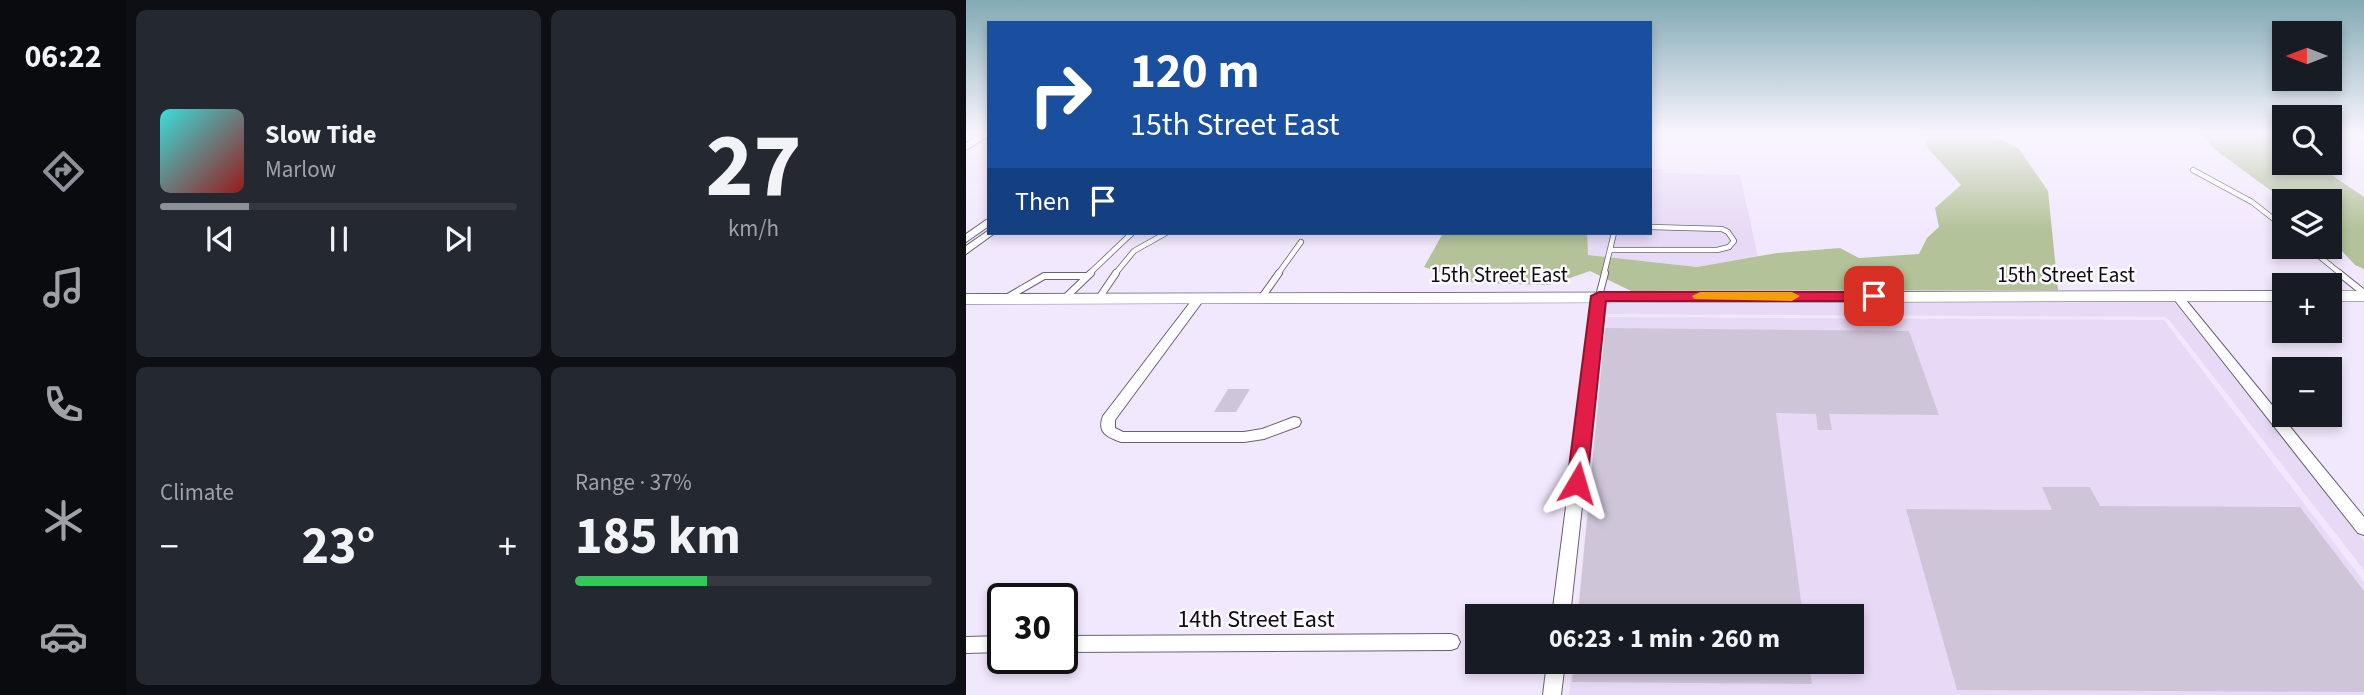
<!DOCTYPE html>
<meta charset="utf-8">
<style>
body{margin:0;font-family:"Source Sans 3",sans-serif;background:#242831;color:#f1f3f6;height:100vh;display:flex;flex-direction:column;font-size:26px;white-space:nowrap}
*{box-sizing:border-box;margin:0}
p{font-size:23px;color:#9ea1a6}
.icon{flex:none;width:38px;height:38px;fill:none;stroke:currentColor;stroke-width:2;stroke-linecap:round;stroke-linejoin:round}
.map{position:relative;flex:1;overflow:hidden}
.side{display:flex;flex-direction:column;gap:10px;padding:10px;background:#0d0f14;width:840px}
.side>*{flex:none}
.banner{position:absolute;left:21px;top:21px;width:665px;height:214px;border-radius:0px;box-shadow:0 4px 10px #0003;background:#1a4fa0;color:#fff;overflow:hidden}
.needle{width:46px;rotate:270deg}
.tools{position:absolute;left:1306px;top:21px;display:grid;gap:14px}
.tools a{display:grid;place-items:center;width:70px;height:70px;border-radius:0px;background:#171b24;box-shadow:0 4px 10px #0003;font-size:35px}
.speed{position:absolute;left:21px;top:583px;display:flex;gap:14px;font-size:35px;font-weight:700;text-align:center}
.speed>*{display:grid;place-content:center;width:91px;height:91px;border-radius:50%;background:#171b24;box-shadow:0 4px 10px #0003;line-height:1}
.speed .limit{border:4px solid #111;border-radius:10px;background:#fff;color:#111}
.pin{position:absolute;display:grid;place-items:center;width:60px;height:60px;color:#fff;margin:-30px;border-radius:14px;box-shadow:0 4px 10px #0006}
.me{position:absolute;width:77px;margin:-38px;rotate:7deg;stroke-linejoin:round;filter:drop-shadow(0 0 5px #0008)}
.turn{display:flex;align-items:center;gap:24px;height:147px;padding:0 28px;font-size:32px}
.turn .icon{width:91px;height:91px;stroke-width:2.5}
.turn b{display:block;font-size:49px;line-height:60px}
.then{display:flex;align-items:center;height:66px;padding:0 28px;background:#0003;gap:14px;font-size:26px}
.big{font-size:52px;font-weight:700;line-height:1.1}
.side .widget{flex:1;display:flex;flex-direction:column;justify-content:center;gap:10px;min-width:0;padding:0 24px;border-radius:10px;background:#242831}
.side .dial{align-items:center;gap:0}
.dial b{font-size:91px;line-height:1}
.song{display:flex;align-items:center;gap:21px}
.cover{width:84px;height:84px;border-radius:10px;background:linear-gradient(135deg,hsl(180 70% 55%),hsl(0 70% 35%))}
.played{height:7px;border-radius:4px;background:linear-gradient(90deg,#8c9099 25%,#363941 25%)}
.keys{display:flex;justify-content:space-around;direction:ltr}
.heat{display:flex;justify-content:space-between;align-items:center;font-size:38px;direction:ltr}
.charge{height:10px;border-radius:5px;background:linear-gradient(90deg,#34c759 37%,#363941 0)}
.side .tiles{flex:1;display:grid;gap:10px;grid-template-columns:repeat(2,1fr)}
.trip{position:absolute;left:499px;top:604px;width:399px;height:70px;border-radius:0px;background:#171b24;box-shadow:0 4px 10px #0003;font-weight:700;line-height:70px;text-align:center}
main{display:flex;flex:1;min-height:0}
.menu{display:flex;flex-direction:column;width:126px;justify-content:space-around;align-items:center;background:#090b0e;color:#9ea1a6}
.menu .icon{width:49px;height:49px}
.menu .on{color:#8c9099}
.menu b{font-size:32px;color:#f1f3f6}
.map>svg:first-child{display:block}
.built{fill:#e7daf6}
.green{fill:#b3c299}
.building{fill:#cfc5d9}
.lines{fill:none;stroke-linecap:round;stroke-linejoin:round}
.service-far1-casing{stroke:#696172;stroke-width:6}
.service-casing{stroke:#696172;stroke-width:8}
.minor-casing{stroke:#696172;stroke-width:2}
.tertiary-casing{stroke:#696172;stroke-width:2}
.secondary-casing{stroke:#696172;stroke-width:1}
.service-far1{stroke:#fff;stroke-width:4.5}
.service{stroke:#fff;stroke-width:6}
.minor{fill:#fff;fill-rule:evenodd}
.tertiary{fill:#fff;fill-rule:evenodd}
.secondary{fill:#fff;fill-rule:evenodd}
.route{fill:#e11d48;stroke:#92132f;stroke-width:2}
.slow{fill:#f59e0b}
.labels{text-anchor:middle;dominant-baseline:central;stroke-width:5;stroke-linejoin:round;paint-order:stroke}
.street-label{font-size:21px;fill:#0e0b11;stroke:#fbf9fd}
.near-street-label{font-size:24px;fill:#0e0b11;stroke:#fbf9fd}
</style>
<main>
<nav class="menu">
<b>06:22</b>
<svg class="icon on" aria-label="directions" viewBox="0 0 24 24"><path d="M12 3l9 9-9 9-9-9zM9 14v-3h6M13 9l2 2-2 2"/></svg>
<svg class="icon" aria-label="music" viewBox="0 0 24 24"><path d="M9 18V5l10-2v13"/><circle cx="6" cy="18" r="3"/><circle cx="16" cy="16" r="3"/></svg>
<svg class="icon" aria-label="phone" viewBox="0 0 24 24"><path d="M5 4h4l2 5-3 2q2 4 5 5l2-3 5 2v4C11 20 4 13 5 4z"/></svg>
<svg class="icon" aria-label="climate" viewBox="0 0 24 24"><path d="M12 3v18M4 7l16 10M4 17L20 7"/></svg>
<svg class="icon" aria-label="car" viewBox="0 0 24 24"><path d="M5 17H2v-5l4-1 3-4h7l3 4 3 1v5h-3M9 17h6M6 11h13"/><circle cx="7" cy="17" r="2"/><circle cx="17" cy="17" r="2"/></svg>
</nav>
<section class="side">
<div class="tiles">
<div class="widget">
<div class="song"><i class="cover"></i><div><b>Slow Tide</b><p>Marlow</p></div></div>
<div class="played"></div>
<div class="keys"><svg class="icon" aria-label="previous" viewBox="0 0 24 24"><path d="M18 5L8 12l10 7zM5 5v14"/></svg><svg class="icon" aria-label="pause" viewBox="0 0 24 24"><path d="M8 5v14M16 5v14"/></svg><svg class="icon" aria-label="next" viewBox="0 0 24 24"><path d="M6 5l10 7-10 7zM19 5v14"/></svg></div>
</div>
<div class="widget dial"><b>27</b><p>km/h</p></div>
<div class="widget"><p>Climate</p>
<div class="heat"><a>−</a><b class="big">23°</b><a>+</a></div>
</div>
<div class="widget"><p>Range · 37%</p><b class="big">185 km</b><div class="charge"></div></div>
</div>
</section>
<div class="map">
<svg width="1398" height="695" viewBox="0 0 1398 695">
<rect width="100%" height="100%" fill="#f2e8fd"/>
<!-- built -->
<path class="built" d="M 684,169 L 697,169 L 699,173 L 774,175 L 792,257 L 731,267 L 621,255 L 621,233 L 684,233 Z
M 640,300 L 1207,301 L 1398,541 L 1398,570 L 1204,321 L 1199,317 L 639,314 Z
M 641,317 L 1198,320 L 1398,582 L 1398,695 L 603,695 L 607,662 L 886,662 L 886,616 L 611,616 Z"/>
<!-- green -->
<path class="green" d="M 955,134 L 1024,134 L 1053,149 L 1082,191 L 1092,290 L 665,291 L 624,271 L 584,285 L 509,283 L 458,267 L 477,233 L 621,233 L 622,255 L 731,267 L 811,253 L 874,248 L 893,258 L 953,254 L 961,238 L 973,227 L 969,208 L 995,185 L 963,149 Z
M 1253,134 L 1318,134 L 1318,163 L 1348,163 L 1398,197 L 1398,269 L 1389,265 L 1363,237 L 1363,201 L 1319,201 L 1251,151 L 1236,136 Z"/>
<!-- building -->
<path class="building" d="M 639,328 L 943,331 L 973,415 L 863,414 L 866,430 L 852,430 L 850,414 L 810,413 L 837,616 L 612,616 Z
M 262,389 L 284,389 L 270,412 L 248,412 Z
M 1076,487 L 1124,487 L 1134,506 L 1334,507 L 1398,591 L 1398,692 L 991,690 L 940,509 L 1086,510 Z
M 608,662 L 843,662 L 846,684 L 606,682 Z"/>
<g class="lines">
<defs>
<path id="service-far1" d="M 1227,170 L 1286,202 L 1318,227
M 1342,247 L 1375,274
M 645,250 L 751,250 L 763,247 L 768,241 L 762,232 L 756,229 L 684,227
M 123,274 L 166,233
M 149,274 L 168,251 L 200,233
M 312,274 L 335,242
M 638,274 L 648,233"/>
<path id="service" d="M 1373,273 L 1398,293
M 633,296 L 639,273
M 42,297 L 78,276 L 122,276
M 296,297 L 313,273
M 99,298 L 125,273
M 133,298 L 150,273"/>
<path id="minor" d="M 23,218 L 23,226 L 0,242 L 0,234 Z
M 23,230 L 23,233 L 29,233 L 0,254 L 0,246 Z
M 633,293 L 639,296 L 604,616 L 586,616 L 627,296 Z
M 1211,293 L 1215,294 L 1398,517 L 1398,535 L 1392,533 L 1207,298 L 1205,296 L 1207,294 Z
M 233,295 L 239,298 L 149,420 L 149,428 L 157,432 L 278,432 L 296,429 L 328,417 L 333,418 L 335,422 L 333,426 L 298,439 L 278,442 L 155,442 C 140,437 131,432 137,416 L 229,296 Z
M 485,634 L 491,636 L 494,642 L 491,648 L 485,650 L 96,652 L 96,636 Z
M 37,636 L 37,652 L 0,653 L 0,637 Z
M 581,662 L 599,662 L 595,695 L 577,695 Z"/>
<path id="tertiary" d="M 13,134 L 23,134 L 23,136 L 0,150 L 0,143 Z"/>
<path id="secondary" d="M 1318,291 L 1318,301 L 0,304 L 0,294 Z
M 1363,291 L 1398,291 L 1398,301 L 1363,301 Z"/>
</defs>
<!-- service-far1 casing -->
<use href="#service-far1" class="service-far1-casing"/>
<!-- service casing -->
<use href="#service" class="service-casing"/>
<!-- minor casing -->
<use href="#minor" class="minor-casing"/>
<!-- tertiary casing -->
<use href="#tertiary" class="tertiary-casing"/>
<!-- secondary casing -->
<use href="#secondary" class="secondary-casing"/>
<!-- service-far1 -->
<use href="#service-far1" class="service-far1"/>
<!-- service -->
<use href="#service" class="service"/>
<!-- minor -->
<use href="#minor" class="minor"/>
<!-- tertiary -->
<use href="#tertiary" class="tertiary"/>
<!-- secondary -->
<use href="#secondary" class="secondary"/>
</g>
<!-- sky -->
<linearGradient id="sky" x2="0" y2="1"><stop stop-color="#82aab5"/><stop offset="0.58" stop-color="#f9f5fe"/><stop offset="1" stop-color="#f9f5fe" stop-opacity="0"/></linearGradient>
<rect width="1398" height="231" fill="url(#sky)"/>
<!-- route -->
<path class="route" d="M 633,292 L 908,292 L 915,296 L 908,301 L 640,301 L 621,483 L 618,488 L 611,490 L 604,488 L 601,483 L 625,296 Z"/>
<!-- slow -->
<path class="slow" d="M 734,292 L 826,292 L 834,296 L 826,301 L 728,299 L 726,296 Z"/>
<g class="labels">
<!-- street labels -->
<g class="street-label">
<text x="533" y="275">15th Street East</text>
<text x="1100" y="275">15th Street East</text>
</g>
<!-- near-street labels -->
<g class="near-street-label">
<text x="290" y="619">14th Street East</text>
</g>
</g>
</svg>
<div class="tools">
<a><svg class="needle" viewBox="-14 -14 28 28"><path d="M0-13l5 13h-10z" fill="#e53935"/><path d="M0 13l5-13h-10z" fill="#9ea1a6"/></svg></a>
<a><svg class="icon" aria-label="search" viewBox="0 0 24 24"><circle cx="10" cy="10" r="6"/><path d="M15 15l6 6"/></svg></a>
<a><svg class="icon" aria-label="layers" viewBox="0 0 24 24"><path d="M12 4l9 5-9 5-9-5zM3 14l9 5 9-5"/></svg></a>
<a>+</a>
<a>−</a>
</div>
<div class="speed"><div class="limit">30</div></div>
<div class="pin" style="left:908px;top:296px;background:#d93025"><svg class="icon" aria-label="arrive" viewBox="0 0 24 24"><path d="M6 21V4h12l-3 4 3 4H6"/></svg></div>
<svg class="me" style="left:611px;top:483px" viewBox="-20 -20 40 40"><path d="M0-17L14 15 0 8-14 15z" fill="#e11d48" stroke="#fff" stroke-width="4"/></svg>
<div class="trip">06:23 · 1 min · 260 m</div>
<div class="banner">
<div class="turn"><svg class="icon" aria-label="right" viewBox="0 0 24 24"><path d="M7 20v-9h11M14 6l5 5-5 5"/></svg><div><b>120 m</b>15th Street East</div></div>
<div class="then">Then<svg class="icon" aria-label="arrive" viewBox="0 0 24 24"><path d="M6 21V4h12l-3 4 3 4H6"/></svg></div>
</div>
</div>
</main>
